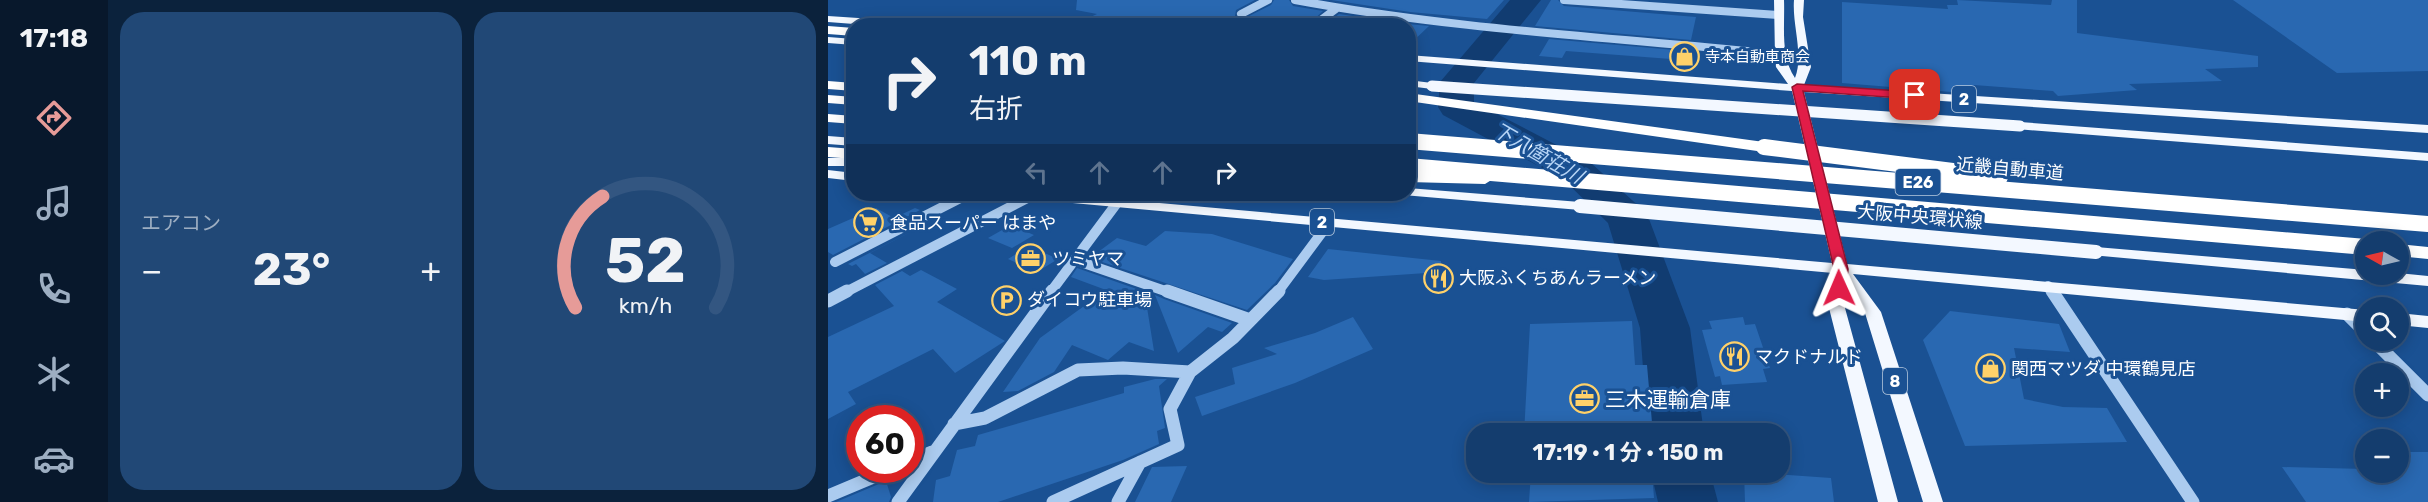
<!DOCTYPE html>
<html lang="ja">
<meta charset="utf-8">
<style>
body{margin:0;font-family:Rubik,"Noto Sans JP",sans-serif;background:#214876;color:#f1f3f6;height:100vh;display:flex;flex-direction:column;font-size:22px;white-space:nowrap}
*{box-sizing:border-box;margin:0}
p{font-size:20px;color:#9daec2}
.icon{flex:none;width:33px;height:33px;fill:none;stroke:currentColor;stroke-width:2;stroke-linecap:round;stroke-linejoin:round}
.map{position:relative;flex:1;overflow:hidden}
.sheet{display:flex;flex-direction:column;gap:12px;padding:12px;background:#0b223c;width:720px}
.sheet>*{flex:none}
.hud{position:absolute;left:18px;top:18px;width:570px;height:183px;border-radius:24px;box-shadow:0 3px 15px #0003,0 0 0 2px #335681;background:#143d6e;color:#f1f3f6;overflow:hidden}
.needle{width:39px;rotate:278deg}
.tools{position:absolute;left:1527px;top:231px;display:grid;gap:12px}
.tools a{display:grid;place-items:center;width:54px;height:54px;border-radius:50%;background:#143d6e;box-shadow:0 3px 15px #0003,0 0 0 2px #335681;font-size:30px}
.speed{position:absolute;left:18px;top:405px;display:flex;gap:12px;font-size:30px;font-weight:700;text-align:center}
.speed>*{display:grid;place-content:center;width:78px;height:78px;border-radius:50%;background:#143d6e;box-shadow:0 3px 15px #0003,0 0 0 2px #335681;line-height:1}
.speed .limit{border:9px solid #d22;background:#fff;color:#111}
.pin{position:absolute;display:grid;place-items:center;width:51px;height:51px;color:#fff;margin:-26px;border-radius:12px;box-shadow:0 3px 9px #0006}
.me{position:absolute;width:66px;margin:-33px;rotate:359deg;stroke-linejoin:round;filter:drop-shadow(0 0 4px #0008)}
.turn{display:flex;align-items:center;gap:21px;height:126px;padding:0 24px;font-size:27px}
.turn .icon{width:78px;height:78px;stroke-width:2.5}
.turn b{display:block;font-size:42px;line-height:51px}
.lanes{display:flex;align-items:center;height:57px;padding:0 24px;background:#0003;justify-content:center;gap:30px;direction:ltr}
.lanes .off{opacity:.35}
.big{font-size:45px;font-weight:700;line-height:1.1}
.sheet .tile{flex:1;display:flex;flex-direction:column;justify-content:center;gap:9px;min-width:0;padding:0 21px;border-radius:24px;background:#214876}
.sheet .dial{align-items:center;gap:0}
.dial svg{height:156px;overflow:visible;fill:none;stroke:#335681;stroke-width:7;stroke-linecap:round;text-anchor:middle}
.dial text{fill:#f1f3f6;stroke:none}
.heat{display:flex;justify-content:space-between;align-items:center;font-size:33px;direction:ltr}
.sheet .tiles{flex:1;display:grid;gap:12px;grid-template-columns:repeat(2,1fr)}
.trip{position:absolute;left:638px;top:423px;width:324px;height:60px;border-radius:24px;background:#143d6e;box-shadow:0 3px 15px #0003,0 0 0 2px #335681;font-weight:700;line-height:60px;text-align:center}
main{display:flex;flex:1;min-height:0}
.tab-bar{display:flex;flex-direction:column;width:108px;justify-content:space-around;align-items:center;background:#08182c;color:#9daec2}
.tab-bar .icon{width:42px;height:42px}
.tab-bar .selected{color:#e69b98}
.tab-bar b{font-size:27px;color:#f1f3f6}
.map>svg:first-child{display:block}
.lines{fill:none;stroke-linecap:round;stroke-linejoin:round}
.river{fill:#113c71;fill-rule:evenodd}
.building{fill:#2968b1}
.minor-far2{stroke:#abcbef;stroke-width:8}
.minor-far1{stroke:#abcbef;stroke-width:10}
.minor{stroke:#abcbef;stroke-width:13}
.major{fill:#f3f8ff;fill-rule:evenodd}
.highway{fill:#fff;fill-rule:evenodd}
.major-bridge-far1{stroke:#f3f8ff;stroke-width:11}
.major-bridge{stroke:#f3f8ff;stroke-width:14}
.highway-bridge{stroke:#fff;stroke-width:16}
.route{fill:#e11d48;stroke:#92132f;stroke-width:1.5}
.labels{text-anchor:middle;dominant-baseline:central;stroke-width:6;stroke-linejoin:round;paint-order:stroke}
.far-poi-label{font-size:15px;fill:#fff;stroke:#1a5193;text-anchor:start}
.shield{fill:#1a5193;stroke:#bacbdf;stroke-width:1.5}
.shield-label{font-size:16px;font-weight:bold;fill:#fff}
.street-label{font-size:18px;fill:#fff;stroke:#1a5193}
.poi-label{font-size:18px;fill:#fff;stroke:#1a5193;text-anchor:start}
.water-label{font-size:20px;font-style:italic;fill:#b7d5f6;stroke:#1a5193}
.near-poi-label{font-size:21px;fill:#fff;stroke:#1a5193;text-anchor:start}
</style>
<main>
<nav class="tab-bar">
<b>17:18</b>
<svg class="icon selected" aria-label="directions" viewBox="0 0 24 24"><path d="M12 3l9 9-9 9-9-9zM9 14v-3h6M13 9l2 2-2 2"/></svg>
<svg class="icon" aria-label="music" viewBox="0 0 24 24"><path d="M9 18V5l10-2v13"/><circle cx="6" cy="18" r="3"/><circle cx="16" cy="16" r="3"/></svg>
<svg class="icon" aria-label="phone" viewBox="0 0 24 24"><path d="M5 4h4l2 5-3 2q2 4 5 5l2-3 5 2v4C11 20 4 13 5 4z"/></svg>
<svg class="icon" aria-label="climate" viewBox="0 0 24 24"><path d="M12 3v18M4 7l16 10M4 17L20 7"/></svg>
<svg class="icon" aria-label="car" viewBox="0 0 24 24"><path d="M5 17H2v-5l4-1 3-4h7l3 4 3 1v5h-3M9 17h6M6 11h13"/><circle cx="7" cy="17" r="2"/><circle cx="17" cy="17" r="2"/></svg>
</nav>
<section class="sheet">
<div class="tiles">
<div class="tile"><p>エアコン</p>
<div class="heat"><a>−</a><b class="big">23°</b><a>+</a></div>
</div>
<div class="tile dial"><svg viewBox="0 0 100 80">
<path d="M14 69A42 42 0 1 1 86 69"/>
<path d="M14 69A42 42 0 0 1 28 12" stroke="#e69b98"/>
<text x="50" y="56" font-size="32" font-weight="700">52</text>
<text x="50" y="72" font-size="11">km/h</text>
</svg></div>
</div>
</section>
<div class="map">
<svg width="1600" height="502" viewBox="0 0 1600 502">
<rect width="100%" height="100%" fill="#1a5193"/>
<g class="lines">
<!-- river -->
<path class="river" d="M 682,0 L 713,0 L 646,83 L 646,102 L 763,163 L 815,210 L 821,219 L 862,328 L 876,434 L 820,434 L 812,328 L 780,223 L 735,179 L 615,115 L 610,107 L 612,82 Z
M 823,472 L 882,472 L 890,502 L 830,502 Z"/>
</g>
<!-- building -->
<path class="building" d="M 249,0 L 427,0 L 408,10 L 407,16 L 413,20 L 443,5 L 446,0 L 461,0 L 465,6 L 495,11 L 479,26 L 296,26 L 254,21 L 269,14 L 248,10 Z
M 503,0 L 676,0 L 659,19 L 582,12 Z
M 723,0 L 730,0 L 736,6 L 868,17 L 863,40 L 707,26 Z
M 1129,0 L 1223,5 L 1224,0 L 1249,0 L 1249,33 L 1430,56 L 1430,67 L 1377,69 L 1394,81 L 1301,84 L 1309,90 L 1230,96 L 1225,91 L 1146,85 L 1148,94 L 1014,83 L 1014,2 L 1120,9 L 1119,5 L 1130,5 Z
M 1405,0 L 1600,0 L 1600,71 L 1509,73 Z
M 511,14 L 580,24 L 601,26 L 580,46 L 580,26 L 496,26 Z
M 721,39 L 755,42 L 870,52 L 869,61 L 738,51 L 734,58 L 711,56 Z
M 48,208 L 66,218 L 87,208 L 92,210 L 5,255 L 0,252 L 0,229 Z
M 108,219 L 42,253 L 59,263 L 37,274 L 28,264 L 24,266 L 20,264 Z
M 183,225 L 206,235 L 184,248 L 160,238 Z
M 337,231 L 384,234 L 465,259 L 447,283 L 419,310 L 262,258 L 289,238 L 318,246 Z
M 201,246 L 230,259 L 209,272 L 180,259 Z
M 500,249 L 613,261 L 613,272 L 496,280 L 480,277 Z
M 249,268 L 323,294 L 317,295 L 326,351 L 301,342 L 280,360 L 244,345 L 226,372 L 190,391 L 175,392 L 212,338 L 278,290 L 243,277 Z
M 93,270 L 129,289 L 109,302 L 177,341 L 127,373 L 105,349 L 20,392 L 28,404 L 0,419 L 0,337 L 66,306 L 47,285 L 74,271 L 82,276 Z
M 327,295 L 336,299 L 404,323 L 394,332 L 380,327 L 350,353 Z
M 1122,311 L 1231,324 L 1242,352 L 1186,348 L 1196,399 L 1235,407 L 1279,408 L 1299,442 L 1137,446 L 1095,340 Z
M 525,317 L 545,349 L 467,383 L 374,416 L 367,397 L 407,384 L 404,368 L 449,354 L 436,348 L 487,333 Z
M 915,317 L 917,325 L 927,324 L 942,368 L 935,369 L 939,382 L 894,385 L 892,376 L 887,377 L 874,330 L 884,329 L 881,321 Z
M 804,321 L 807,365 L 819,365 L 825,434 L 696,434 L 702,324 Z
M 327,379 L 339,379 L 331,386 L 337,428 L 329,431 L 331,444 L 295,460 L 170,502 L 105,502 L 108,480 L 122,476 L 129,450 L 147,446 L 150,435 L 296,393 L 296,387 Z
M 1570,452 L 1600,452 L 1600,502 L 1478,502 L 1454,467 L 1537,469 L 1538,472 L 1570,472 Z
M 359,466 L 343,502 L 307,502 L 324,467 Z
M 703,472 L 824,472 L 826,498 L 701,502 Z
M 916,472 L 1003,478 L 1006,502 L 917,502 Z
M 58,481 L 63,497 L 61,502 L 8,502 Z"/>
<g class="lines">
<!-- minor-far2 -->
<path class="minor-far2" d="M 467,0 C 617,28 776,37 929,52 L 952,57
M 736,0 L 950,15
M 413,14 L 440,0
M 485,26 L 509,8"/>
<!-- minor-far1 -->
<path class="minor-far1" d="M 247,260 L 343,293
M 7,262 L 140,194
M 1220,286 L 1225,293
M 16,293 L 205,195
M 222,293 L 289,203
M 449,293 L 501,223"/>
<!-- minor -->
<path class="minor" d="M 339,291 L 422,320
M 1224,291 L 1365,502
M 0,301 L 19,291
M 1519,314 L 1538,333
M 1545,340 L 1600,395
M 126,424 L 157,418 L 250,370 L 295,368 L 362,372
M 82,461 L 104,452
M 0,496 L 62,470
M 70,502 L 224,291
M 225,502 L 350,445 L 342,409 L 362,372 L 405,338 L 451,291
M 290,502 L 312,462"/>
<!-- major -->
<path class="major" d="M 946,0 L 956,0 C 957,26 952,56 967,78 C 976,55 964,25 966,0 L 976,0 L 975,17 L 983,67 L 976,85 L 1600,125 L 1600,133 L 976,92 L 1019,264 L 1538,310 L 1538,322 L 1025,274 L 1053,312 L 1115,502 L 1095,502 L 1037,313 L 1019,288 L 1017,308 L 1070,502 L 1050,502 L 1001,308 L 1005,273 L 190,198 L 183,194 L 230,194 L 1004,263 L 964,91 L 580,61 L 580,55 L 960,84 L 948,67 L 947,57 Z
M 0,16 L 106,23 L 111,26 L 52,26 L 0,22 Z
M 0,37 L 26,39 L 26,45 L 0,43 Z
M 580,80 L 604,83 L 610,86 L 604,89 L 580,86 Z
M 1192,122 L 1600,153 L 1600,161 L 1188,129 L 1186,126 Z
M 0,136 L 26,138 L 26,146 L 0,144 Z
M 0,158 L 26,158 L 26,166 L 0,166 Z
M 0,170 L 26,173 L 26,181 L 0,178 Z
M 580,188 L 752,202 L 759,206 L 752,210 L 575,195 L 580,194 Z
M 1268,247 L 1538,270 L 1538,274 L 1570,273 L 1600,276 L 1600,286 L 1263,255 L 1260,252 Z
M 1570,313 L 1600,316 L 1600,328 L 1570,325 Z"/>
<!-- highway -->
<path class="highway" d="M 0,26 L 26,28 L 26,36 L 0,34 Z
M 0,81 L 26,83 L 26,91 L 0,89 Z
M 580,93 L 936,142 L 944,147 L 936,152 L 580,101 Z
M 0,95 L 26,97 L 26,105 L 0,103 Z
M 0,114 L 26,116 L 26,124 L 0,122 Z
M 0,147 L 26,149 L 26,159 L 0,157 Z
M 580,172 L 657,174 L 665,179 L 657,184 L 580,182 Z
M 1570,244 L 1600,247 L 1600,259 L 1570,256 Z"/>
<!-- major-bridge-far1 -->
<path class="major-bridge-far1" d="M 604,86 L 1192,126"/>
<!-- major-bridge -->
<path class="major-bridge" d="M 752,206 L 1268,252"/>
<!-- highway-bridge -->
<path class="highway-bridge" d="M 580,141 L 1600,224
M 936,147 L 1172,177
M 580,166 L 1538,247"/>
</g>
<!-- route -->
<path class="route" d="M 969,84 L 1087,92 L 1092,95 L 1087,99 L 975,91 L 1020,269 L 1018,288 L 1011,293 L 1004,288 L 1006,269 L 964,87 Z"/>
<!-- icons -->
<defs>
<symbol id="shop-ring" viewBox="-11 -11 22 22"><circle r="9.5" fill="#1a5193" stroke="#ffd169" stroke-width="1.5"/><path d="M-5-2.5h2.3a2.7 3.5 0 0 1 5.4 0H5L5.5 6h-11ZM-1.5-2.5h3a1.5 2.3 0 0 0-3 0Z" fill="#ffd169"/></symbol>
<symbol id="supermarket-ring" viewBox="-11 -11 22 22"><circle r="9.5" fill="#1a5193" stroke="#ffd169" stroke-width="1.5"/><path d="M-6-5.5h2.5l.6 2H6L4.5 2H-2.5L-4.4-4H-6ZM-1.5 3.2a1.3 1.3 0 1 0 .1 0ZM3 3.2a1.3 1.3 0 1 0 .1 0Z" fill="#ffd169"/></symbol>
<symbol id="office-ring" viewBox="-11 -11 22 22"><circle r="9.5" fill="#1a5193" stroke="#ffd169" stroke-width="1.5"/><path d="M-6-3h4V-5.5h4V-3h4V5H-6ZM-1-4.5V-3h2v-1.5ZM-6 0V1H6V0Z" fill="#ffd169"/></symbol>
<symbol id="restaurant-ring" viewBox="-11 -11 22 22"><circle r="9.5" fill="#1a5193" stroke="#ffd169" stroke-width="1.5"/><path d="M-5-6h1v4h1v-4h1v4h1v-4h1v5L-1.5 .5V6h-2V.5L-5-1ZM5-6V6H3V1.5H1.5Q1.5-4 5-6Z" fill="#ffd169"/></symbol>
<symbol id="parking-ring" viewBox="-11 -11 22 22"><circle r="9.5" fill="#1a5193" stroke="#ffd169" stroke-width="1.5"/><path d="M-3.5-5.5H1a3.5 3.5 0 0 1 0 7H-1V5.5H-3.5ZM-1-3.4V-.6H.8a1.4 1.4 0 0 0 0-2.8Z" fill="#ffd169"/></symbol>
</defs>
<g fill-rule="evenodd">
<use href="#shop-ring" x="840" y="40" width="33" height="33"/>
<use href="#supermarket-ring" x="24" y="206" width="33" height="33"/>
<use href="#office-ring" x="186" y="242" width="33" height="33"/>
<use href="#restaurant-ring" x="594" y="262" width="33" height="33"/>
<use href="#parking-ring" x="162" y="284" width="33" height="33"/>
<use href="#restaurant-ring" x="890" y="340" width="33" height="33"/>
<use href="#shop-ring" x="1146" y="352" width="33" height="33"/>
<use href="#office-ring" x="740" y="382" width="33" height="33"/>
</g>
<g class="labels">
<!-- far-poi labels -->
<g class="far-poi-label">
<text x="877" y="57">寺本自動車商会</text>
</g>
<!-- shield labels -->
<g class="shield">
<rect x="1124" y="86" width="24" height="26" rx="4.5"/>
<rect x="1067.5" y="169" width="45" height="26" rx="4.5"/>
<rect x="482" y="209" width="24" height="26" rx="4.5"/>
<rect x="1055" y="368" width="24" height="26" rx="4.5"/>
</g>
<g class="shield-label">
<text x="1136" y="99">2</text>
<text x="1090" y="182">E26</text>
<text x="494" y="222">2</text>
<text x="1067" y="381">8</text>
</g>
<!-- street labels -->
<g class="street-label">
<text transform="translate(1182 169) rotate(5)">近畿自動車道</text>
<text transform="translate(1092 217) rotate(5)">大阪中央環状線</text>
</g>
<!-- poi labels -->
<g class="poi-label">
<text x="62" y="223">食品スーパー はまや</text>
<text x="224" y="259">ツミヤマ</text>
<text x="631" y="278">大阪ふくちあんラーメン</text>
<text x="199" y="300">ダイコウ駐車場</text>
<text x="927" y="357">マクドナルド</text>
<text x="1183" y="369">関西マツダ 中環鶴見店</text>
</g>
<!-- water labels -->
<g class="water-label">
<text transform="translate(710 153) rotate(30)">下八箇荘川</text>
</g>
<!-- near-poi labels -->
<g class="near-poi-label">
<text x="777" y="399">三木運輸倉庫</text>
</g>
</g>
</svg>
<div class="tools">
<a><svg class="needle" viewBox="-14 -14 28 28"><path d="M0-13l5 13h-10z" fill="#e53935"/><path d="M0 13l5-13h-10z" fill="#9daec2"/></svg></a>
<a><svg class="icon" aria-label="search" viewBox="0 0 24 24"><circle cx="10" cy="10" r="6"/><path d="M15 15l6 6"/></svg></a>
<a>+</a>
<a>−</a>
</div>
<div class="speed"><div class="limit">60</div></div>
<div class="pin" style="left:1087px;top:95px;background:#d93025"><svg class="icon" aria-label="arrive" viewBox="0 0 24 24"><path d="M6 21V4h12l-3 4 3 4H6"/></svg></div>
<svg class="me" style="left:1011px;top:288px" viewBox="-20 -20 40 40"><path d="M0-17L14 15 0 8-14 15z" fill="#e11d48" stroke="#fff" stroke-width="4"/></svg>
<div class="trip">17:19 · 1 分 · 150 m</div>
<div class="hud">
<div class="turn"><svg class="icon" aria-label="right" viewBox="0 0 24 24"><path d="M7 20v-9h11M14 6l5 5-5 5"/></svg><div><b>110 m</b>右折</div></div>
<div class="lanes"><svg class="icon off" aria-label="left" viewBox="0 0 24 24"><path d="M17 20v-9H6M10 6l-5 5 5 5"/></svg><svg class="icon off" aria-label="ahead" viewBox="0 0 24 24"><path d="M12 20V5M6 11l6-6 6 6"/></svg><svg class="icon off" aria-label="ahead" viewBox="0 0 24 24"><path d="M12 20V5M6 11l6-6 6 6"/></svg><svg class="icon" aria-label="right" viewBox="0 0 24 24"><path d="M7 20v-9h11M14 6l5 5-5 5"/></svg></div>
</div>
</div>
</main>
